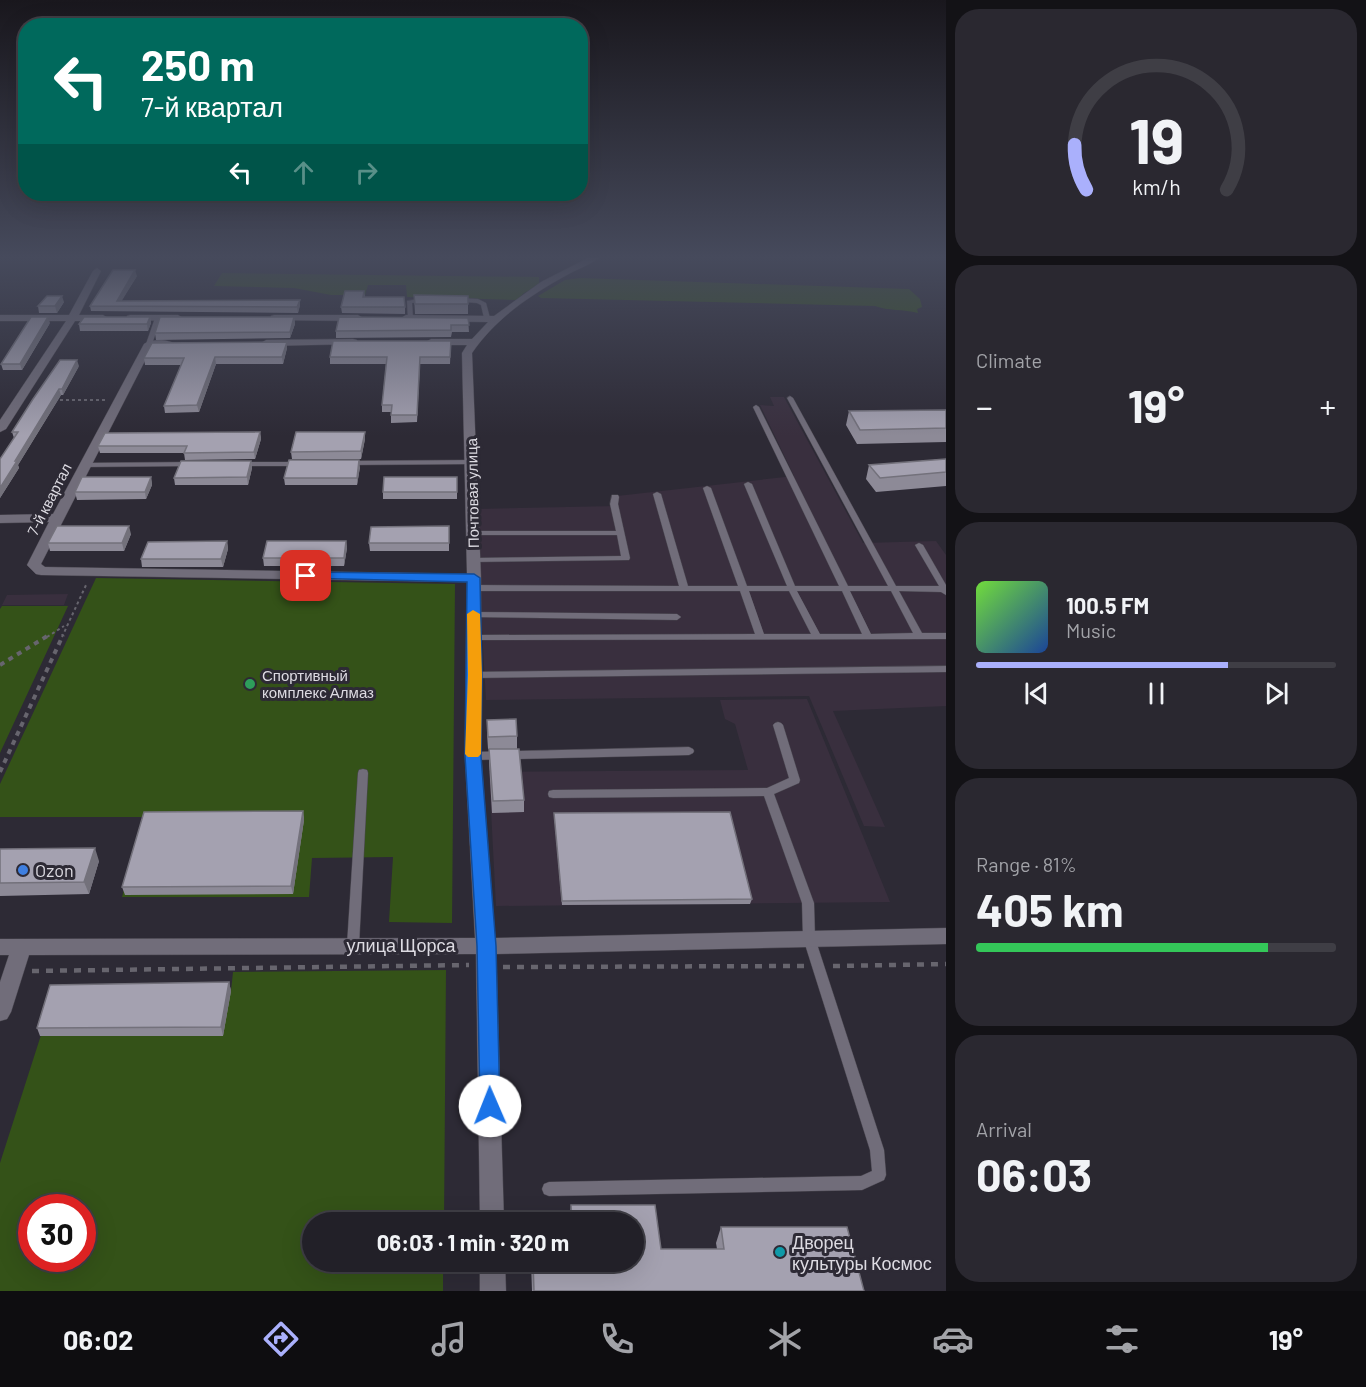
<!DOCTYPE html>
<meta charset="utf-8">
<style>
body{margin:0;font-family:Barlow,sans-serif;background:#2a2830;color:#f1f3f6;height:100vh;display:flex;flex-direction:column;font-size:22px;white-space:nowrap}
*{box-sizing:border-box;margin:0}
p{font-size:20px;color:#a2a3a8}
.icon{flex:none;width:33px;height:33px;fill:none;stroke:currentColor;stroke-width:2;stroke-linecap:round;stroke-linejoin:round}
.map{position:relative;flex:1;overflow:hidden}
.drawer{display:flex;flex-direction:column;gap:9px;padding:9px;background:#131216;width:420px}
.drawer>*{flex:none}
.top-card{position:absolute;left:18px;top:18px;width:570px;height:183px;border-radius:24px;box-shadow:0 6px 24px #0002,0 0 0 2px #3f3e45;background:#00695c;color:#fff;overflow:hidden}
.speed{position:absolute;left:18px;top:1194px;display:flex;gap:12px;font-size:30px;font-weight:700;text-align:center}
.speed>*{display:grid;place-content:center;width:78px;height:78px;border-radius:50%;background:#222028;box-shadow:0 6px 24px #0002,0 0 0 2px #3f3e45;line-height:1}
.speed .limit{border:9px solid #d22;background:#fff;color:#111}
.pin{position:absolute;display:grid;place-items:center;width:51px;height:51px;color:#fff;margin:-26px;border-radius:12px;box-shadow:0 3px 9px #0006}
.me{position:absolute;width:66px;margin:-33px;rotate:359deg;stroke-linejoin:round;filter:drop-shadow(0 0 4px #0008)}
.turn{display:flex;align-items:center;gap:21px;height:126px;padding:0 24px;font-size:27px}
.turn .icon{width:78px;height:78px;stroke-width:2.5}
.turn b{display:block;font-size:42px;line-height:51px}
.lanes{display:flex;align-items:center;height:57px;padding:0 24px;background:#0003;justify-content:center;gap:30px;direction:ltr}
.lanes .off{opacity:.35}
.big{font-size:45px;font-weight:700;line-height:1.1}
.drawer .card{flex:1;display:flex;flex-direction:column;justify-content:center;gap:9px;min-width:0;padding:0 21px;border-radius:24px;background:#2a2830}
.drawer .dial{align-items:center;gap:0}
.dial svg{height:156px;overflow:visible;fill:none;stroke:#3f3e45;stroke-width:7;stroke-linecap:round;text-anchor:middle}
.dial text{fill:#f1f3f6;stroke:none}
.song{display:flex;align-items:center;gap:18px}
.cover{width:72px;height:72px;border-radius:9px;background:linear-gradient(135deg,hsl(100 70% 55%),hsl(220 70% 35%))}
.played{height:6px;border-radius:3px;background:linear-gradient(90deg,#aab0fc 70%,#3f3e45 70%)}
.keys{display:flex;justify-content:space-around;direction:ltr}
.heat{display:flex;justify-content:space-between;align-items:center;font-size:33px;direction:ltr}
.charge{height:9px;border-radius:4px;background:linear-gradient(90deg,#34c759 81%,#3f3e45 0)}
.trip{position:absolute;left:302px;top:1212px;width:342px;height:60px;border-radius:30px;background:#222028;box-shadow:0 6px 24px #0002,0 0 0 2px #3f3e45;font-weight:700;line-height:60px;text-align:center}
.tabs{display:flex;height:96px;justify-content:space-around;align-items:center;background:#0e0d10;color:#a2a3a8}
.tabs .icon{width:42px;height:42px}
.tabs .current{color:#aab0fc}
.tabs b{font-size:27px;color:#f1f3f6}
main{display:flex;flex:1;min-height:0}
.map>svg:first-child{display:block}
.industrial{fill:#392f3e}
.green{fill:#345218;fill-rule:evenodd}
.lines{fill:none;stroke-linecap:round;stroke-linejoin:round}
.lane-casing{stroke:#49464f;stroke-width:1}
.street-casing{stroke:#49464f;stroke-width:1}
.path-far2{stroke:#67656e;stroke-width:2;stroke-dasharray:3 3;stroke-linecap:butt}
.path-far1{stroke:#67656e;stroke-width:4;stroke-dasharray:5 5;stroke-linecap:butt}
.path{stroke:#67656e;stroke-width:4.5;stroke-dasharray:7 7;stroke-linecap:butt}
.lane{fill:#716d7a;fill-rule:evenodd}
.street{fill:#716d7a;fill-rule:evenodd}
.wall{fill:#8d8a97}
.shaded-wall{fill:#73717b}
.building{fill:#a4a1b0;stroke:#73717b;stroke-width:1.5}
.route{fill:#1a73e8;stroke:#114b97;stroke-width:1.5}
.slow{fill:#f59e0b}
.leisure-dot{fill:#2e9e5b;stroke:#2d2a35;stroke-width:2}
.shop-dot{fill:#3f7fe0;stroke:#2d2a35;stroke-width:2}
.culture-dot{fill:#0f9aa8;stroke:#2d2a35;stroke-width:2}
.labels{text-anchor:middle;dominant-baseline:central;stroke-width:6;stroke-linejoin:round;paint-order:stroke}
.street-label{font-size:15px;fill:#dddbe2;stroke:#2d2a35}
.poi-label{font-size:15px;fill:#dddbe2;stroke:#2d2a35;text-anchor:start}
.near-poi-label{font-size:18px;fill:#dddbe2;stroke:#2d2a35;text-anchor:start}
.near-street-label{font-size:18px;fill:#dddbe2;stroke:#2d2a35}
</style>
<main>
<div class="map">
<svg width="946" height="1291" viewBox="0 0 946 1291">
<rect width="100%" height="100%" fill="#2d2a35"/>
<!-- industrial -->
<path class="industrial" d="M 770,397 L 784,397 L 863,543 L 936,541 L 946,555 L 946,706 L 833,711 L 885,827 L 864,826 L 809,696 L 486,700 L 475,509 L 616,506 L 617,496 L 794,476 L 760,405 L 774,406 Z
M 68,594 L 64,605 L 2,605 L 7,595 Z
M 807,699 L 890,902 L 496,906 L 489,772 L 748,770 L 735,724 L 725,719 L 720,700 Z"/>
<!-- green -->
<path class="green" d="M 222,273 L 539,277 L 539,285 L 524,293 L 517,300 L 407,297 L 406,285 L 368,285 L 365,295 L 331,295 L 294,288 L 214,286 Z
M 580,278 L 909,289 L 920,299 L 922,307 L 917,309 L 918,313 C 903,309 888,311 875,306 L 541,298 L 538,296 L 565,280 Z
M 96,578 L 455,584 L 452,923 L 389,922 L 393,857 L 312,858 L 309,897 L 122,897 L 143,817 L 0,817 L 0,784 Z
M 2,606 L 68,606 L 0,753 L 0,609 Z
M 446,970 L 444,1222 L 312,1222 L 312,1262 L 443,1262 L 443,1291 L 0,1291 L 0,1163 L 41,1035 L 231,991 L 233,972 ZM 32,1208 L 82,1208 L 82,1258 L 32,1258 Z"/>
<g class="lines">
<defs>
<path id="lane" d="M 424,298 L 427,300 L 426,301 L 412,303 L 413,318 L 408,319 L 407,301 Z
M 456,298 L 478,299 L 486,303 L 490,318 L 487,320 L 484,318 L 481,305 L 477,303 L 454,301 L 453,300 Z
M 158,316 L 161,318 L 152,344 L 147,345 L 146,344 L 155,318 Z
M 790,396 L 793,398 L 896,586 L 939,586 L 915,545 L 919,543 L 923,545 L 946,585 L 946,595 L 941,592 L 899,591 L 922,633 L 946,633 L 946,639 L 471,640 L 470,638 L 471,636 L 474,635 L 755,634 L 740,591 L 474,591 L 470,588 L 474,585 L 679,586 L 653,494 L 657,492 L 661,494 L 688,586 L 738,586 L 703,488 L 707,486 L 711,488 L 747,586 L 787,586 L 744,484 L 748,482 L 752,484 L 795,586 L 839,586 L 753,407 L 756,405 L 759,407 L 848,586 L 888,586 L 787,398 ZM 749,591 L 789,591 L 811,634 L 764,634 ZM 797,591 L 842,591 L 862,634 L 820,634 ZM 850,591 L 891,591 L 913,633 L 871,634 Z
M 472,460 L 475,460 L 475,464 L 349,465 L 345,463 L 349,461 Z
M 191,462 L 194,462 L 194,466 L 85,467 L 81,465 L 85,463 Z
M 238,462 L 299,462 L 303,464 L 299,466 L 238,466 Z
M 612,495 L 618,495 L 619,497 L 618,504 L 630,558 L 629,560 L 473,562 L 469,560 L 473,558 L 621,556 L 617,535 L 472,535 L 468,533 L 472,531 L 616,531 L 610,504 Z
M 473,612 L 677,614 L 681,617 L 677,620 L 470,617 L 469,615 L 470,613 Z
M 946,666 L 946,672 L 475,678 L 470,675 L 475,672 Z
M 778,722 L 781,723 L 783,725 L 800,780 L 799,783 L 774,794 L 814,903 L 815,938 L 884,1150 L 886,1175 L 884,1180 L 862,1190 L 549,1196 L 544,1194 L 542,1189 L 544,1184 L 549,1182 L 861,1176 L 872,1171 L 870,1150 L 803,938 L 802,903 L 764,796 L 553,798 L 549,797 L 548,794 L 549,791 L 553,790 L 767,788 L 789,778 L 773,725 L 775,723 Z
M 689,747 L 693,749 L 694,751 L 693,753 L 689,755 L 473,760 L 469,759 L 468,756 L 469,753 L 473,752 Z
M 363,769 L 367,770 L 368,773 L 359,945 L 357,949 L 353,950 L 349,949 L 347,945 L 358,773 L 359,770 Z"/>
<path id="street" d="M 592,256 L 602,256 C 592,264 577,269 565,276 C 529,296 495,319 472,353 L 481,578 L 481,756 L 495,938 L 946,928 L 946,944 L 496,954 L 504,1222 L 480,1222 L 476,954 L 29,955 L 11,1012 L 7,1019 L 0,1021 L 0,982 L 9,955 L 0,955 L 0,939 L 475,938 L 465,756 L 467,582 L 41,575 L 36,574 L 27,565 L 49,522 L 0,523 L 0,515 L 53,514 L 144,344 C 151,339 168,339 175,344 L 174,346 L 152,347 L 41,564 L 45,567 L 467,574 L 462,353 L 467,345 L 431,345 L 426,342 L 431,339 L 472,339 L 488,322 L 406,321 L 401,318 L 406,315 L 494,316 L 541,282 Z
M 97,268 L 101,271 L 79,315 L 103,315 L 108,318 L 103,321 L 75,321 L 6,429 L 0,432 L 0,420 L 66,321 L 0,321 L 0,315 L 69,315 L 93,271 Z
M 130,315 L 178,315 L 183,318 L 178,321 L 127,320 L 127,316 Z
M 274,315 L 358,315 L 363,318 L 358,321 L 271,320 L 271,316 Z
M 353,339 L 357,340 L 357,344 L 266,346 L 261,343 L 266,340 Z
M 480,1262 L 505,1262 L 506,1291 L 480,1291 Z"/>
</defs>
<!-- lane casing -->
<use href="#lane" class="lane-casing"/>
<!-- street casing -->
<use href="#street" class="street-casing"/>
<!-- path-far2 -->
<path class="path-far2" d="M 54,400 L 107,400
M 47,637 L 64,626
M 62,637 L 87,583"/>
<!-- path-far1 -->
<path class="path-far1" d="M 0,665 L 49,635
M 0,772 L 63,635"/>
<!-- path -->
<path class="path" d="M 833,966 L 946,964
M 503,967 L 805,966
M 32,971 L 469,965"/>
<!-- lane -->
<use href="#lane" class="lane"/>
<!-- street -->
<use href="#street" class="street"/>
</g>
<!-- wall -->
<path class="wall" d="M 137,276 L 121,301 L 300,300 L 300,305 L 298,313 L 91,311 L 90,306 Z
M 364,291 L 365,297 L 405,307 L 405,314 L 342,313 L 341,307 Z
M 414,295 L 468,296 L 468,314 L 415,314 Z
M 64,302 L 57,313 L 39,313 L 38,306 Z
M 150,317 L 151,323 L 148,331 L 80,331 L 79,324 Z
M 294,317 L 295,324 L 290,338 L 156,340 L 155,333 Z
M 468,318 L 469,332 L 452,332 L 451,337 L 336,338 L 336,331 Z
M 50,323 L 22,370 L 3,370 L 1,364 Z
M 451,341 L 450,364 L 420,364 L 417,422 L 391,423 L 391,412 L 382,412 L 382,405 L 386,364 L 330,364 L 330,357 Z
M 287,348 L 283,364 L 216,364 L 199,412 L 165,413 L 164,406 L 181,365 L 145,365 L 144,358 Z
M 79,366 L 63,395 L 61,395 L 18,465 L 19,468 L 0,498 L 0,459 L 14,438 L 12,432 Z
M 946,410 L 946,442 L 857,444 L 846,425 L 849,411 Z
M 260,432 L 261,439 L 255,459 L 185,460 L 184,453 L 100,453 L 98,446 Z
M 365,432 L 365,439 L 361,459 L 292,459 L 291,452 Z
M 946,459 L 946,486 L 876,492 L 866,479 L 869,465 Z
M 251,461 L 252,468 L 248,485 L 175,485 L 174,478 Z
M 360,467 L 357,485 L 285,485 L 284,478 Z
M 151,477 L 152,485 L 146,499 L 77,500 L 75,492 Z
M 457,477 L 457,499 L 383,499 L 383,492 Z
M 449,526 L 449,551 L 370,551 L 369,543 Z
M 131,534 L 124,551 L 50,551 L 48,543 Z
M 227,541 L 228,549 L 223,567 L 142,567 L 141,559 Z
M 346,541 L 347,548 L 344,566 L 264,566 L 263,558 Z
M 487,720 L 517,736 L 517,749 L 524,800 L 524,812 L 492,813 L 489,762 L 489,749 L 488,749 L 487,733 Z
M 303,811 L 304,820 L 293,894 L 125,895 L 122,887 Z
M 554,813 L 752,899 L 750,904 L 562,905 Z
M 0,849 L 99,861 L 89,894 L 0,896 Z
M 229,982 L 231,991 L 223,1036 L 40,1036 L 37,1028 Z
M 571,1205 L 661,1249 L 717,1249 L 716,1243 L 721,1227 L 864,1291 L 532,1291 L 531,1262 L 633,1262 L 569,1222 Z"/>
<!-- shaded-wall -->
<path class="shaded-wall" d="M 135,270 L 137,276 L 118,307 L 117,301 Z
M 62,296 L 64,302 L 57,313 L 55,306 Z
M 300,300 L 300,305 L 298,313 L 297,307 Z
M 48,317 L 50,323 L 22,370 L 20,364 Z
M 150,317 L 151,323 L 148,331 L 147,324 Z
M 294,317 L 295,324 L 290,338 L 290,332 Z
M 287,342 L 287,348 L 283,364 L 282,357 Z
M 215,357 L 216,364 L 199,412 L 197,405 Z
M 77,360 L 79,366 L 63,395 L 62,389 Z
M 59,389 L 61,395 L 18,465 L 19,468 L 0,498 L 0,488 L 15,461 Z
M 260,432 L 261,439 L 255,459 L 254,452 Z
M 365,432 L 365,439 L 361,459 L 361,451 Z
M 359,460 L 360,467 L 357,485 L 357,478 Z
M 251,461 L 252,468 L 248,485 L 247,477 Z
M 151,477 L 152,485 L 146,499 L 145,492 Z
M 129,526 L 131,534 L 124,551 L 122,543 Z
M 227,541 L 228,549 L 223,567 L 221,559 Z
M 346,541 L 347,548 L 344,566 L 344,558 Z
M 303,811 L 304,820 L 293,894 L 291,886 Z
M 95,848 L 99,861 L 89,894 L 84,882 Z
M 229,982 L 231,991 L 223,1036 L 221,1027 Z"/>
<!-- building -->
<path class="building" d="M 113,270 L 135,270 L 117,301 L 300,300 L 297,307 L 90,306 Z
M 345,291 L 364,291 L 363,297 L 404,297 L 405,307 L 341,307 Z
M 414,295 L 468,296 L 468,304 L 415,304 Z
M 47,296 L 62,296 L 55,306 L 38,306 Z
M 31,317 L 48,317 L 20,364 L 1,364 Z
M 84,317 L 150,317 L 147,324 L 79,324 Z
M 160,317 L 294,317 L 290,332 L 155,333 Z
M 339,317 L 468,318 L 469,325 L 451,325 L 451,330 L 336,331 Z
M 333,341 L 451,341 L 450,357 L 420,357 L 417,415 L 391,415 L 392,405 L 382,405 L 387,357 L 330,357 Z
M 287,342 L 282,357 L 215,357 L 197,405 L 164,406 L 184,358 L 144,358 L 152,343 Z
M 60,360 L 77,360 L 62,389 L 59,389 L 15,461 L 17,461 L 0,488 L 0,459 L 18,432 L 12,432 L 33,399 Z
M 946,410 L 946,428 L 860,430 L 849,411 Z
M 260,432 L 254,452 L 184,453 L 187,446 L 98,446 L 105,433 Z
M 296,432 L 365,432 L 361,451 L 291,452 Z
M 946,459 L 946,472 L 880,478 L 869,465 Z
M 289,460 L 359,460 L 357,478 L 284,478 Z
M 181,461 L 251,461 L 247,477 L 174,478 Z
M 82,477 L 151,477 L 145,492 L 75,492 Z
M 384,477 L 457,477 L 457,492 L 383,492 Z
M 57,526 L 129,526 L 122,543 L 48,543 Z
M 449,526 L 449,543 L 369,543 L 371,527 Z
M 227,541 L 221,559 L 141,559 L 148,542 Z
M 267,541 L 346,541 L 344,558 L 263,558 Z
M 516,719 L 517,736 L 488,737 L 487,720 Z
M 489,749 L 519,749 L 524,800 L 493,801 Z
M 303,811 L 291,886 L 122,887 L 144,812 Z
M 730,812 L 752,899 L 562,901 L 554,813 Z
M 95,848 L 84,882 L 0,883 L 0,849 Z
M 229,982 L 221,1027 L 37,1028 L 50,985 Z
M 571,1205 L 655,1205 L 661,1249 L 724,1249 L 721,1227 L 847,1227 L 864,1291 L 534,1291 L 533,1262 L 633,1262 L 633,1222 L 531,1222 L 572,1222 Z"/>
<!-- sky -->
<linearGradient id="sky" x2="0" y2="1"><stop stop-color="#19171d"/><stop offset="0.59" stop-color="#464a5c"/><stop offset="1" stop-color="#464a5c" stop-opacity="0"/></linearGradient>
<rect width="946" height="436" fill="url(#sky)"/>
<!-- route -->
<path class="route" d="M 306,572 L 474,574 L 480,578 L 482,675 L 481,756 L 496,946 L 500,1106 L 497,1113 L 490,1116 L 483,1113 L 480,1106 L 477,946 L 465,756 L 467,582 L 302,578 L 300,576 Z"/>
<!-- slow -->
<path class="slow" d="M 473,610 L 480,614 L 482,675 L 481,754 L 478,757 L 468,757 L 465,754 L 468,675 L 467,614 Z"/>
<!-- markers -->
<circle class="leisure-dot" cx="250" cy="684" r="6"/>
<circle class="shop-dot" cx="23" cy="870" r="6"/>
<circle class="culture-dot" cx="780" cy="1252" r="6"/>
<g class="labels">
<!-- street labels -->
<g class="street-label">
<text transform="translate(472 493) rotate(-91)">Почтовая улица</text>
<text transform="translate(49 499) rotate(-63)">7-й квартал</text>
</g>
<!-- poi labels -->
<g class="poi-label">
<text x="262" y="675">Спортивный<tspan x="262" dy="17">комплекс Алмаз</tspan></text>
</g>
<!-- near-poi labels -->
<g class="near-poi-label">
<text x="35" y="870">Ozon</text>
<text x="792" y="1242">Дворец<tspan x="792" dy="21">культуры Космос</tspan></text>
</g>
<!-- near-street labels -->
<g class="near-street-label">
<text x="401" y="945">улица Щорса</text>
</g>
</g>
</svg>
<div class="speed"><div class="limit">30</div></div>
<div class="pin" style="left:306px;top:576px;background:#d93025"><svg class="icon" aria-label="arrive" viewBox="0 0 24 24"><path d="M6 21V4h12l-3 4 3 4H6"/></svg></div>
<svg class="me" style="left:490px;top:1106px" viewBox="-20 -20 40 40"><circle r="19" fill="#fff"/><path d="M0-13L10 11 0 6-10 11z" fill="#1a73e8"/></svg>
<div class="trip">06:03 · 1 min · 320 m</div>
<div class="top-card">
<div class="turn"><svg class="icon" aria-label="left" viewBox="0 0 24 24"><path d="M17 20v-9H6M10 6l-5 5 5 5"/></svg><div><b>250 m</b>7-й квартал</div></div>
<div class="lanes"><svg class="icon" aria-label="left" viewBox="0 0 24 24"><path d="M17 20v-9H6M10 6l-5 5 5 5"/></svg><svg class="icon off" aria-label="ahead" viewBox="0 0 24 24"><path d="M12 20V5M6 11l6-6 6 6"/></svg><svg class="icon off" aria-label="right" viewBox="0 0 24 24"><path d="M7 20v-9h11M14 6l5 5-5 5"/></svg></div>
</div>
</div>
<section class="drawer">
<div class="card dial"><svg viewBox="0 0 100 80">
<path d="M14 69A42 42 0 1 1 86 69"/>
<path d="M14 69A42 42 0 0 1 8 46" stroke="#aab0fc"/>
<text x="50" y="56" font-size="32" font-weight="700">19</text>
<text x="50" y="72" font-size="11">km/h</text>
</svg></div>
<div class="card"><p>Climate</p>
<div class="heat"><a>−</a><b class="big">19°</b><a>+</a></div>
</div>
<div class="card">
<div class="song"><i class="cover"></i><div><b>100.5 FM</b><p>Music</p></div></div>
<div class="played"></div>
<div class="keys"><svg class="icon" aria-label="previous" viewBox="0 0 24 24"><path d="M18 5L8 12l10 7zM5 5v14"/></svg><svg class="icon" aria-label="pause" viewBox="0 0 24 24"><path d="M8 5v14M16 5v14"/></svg><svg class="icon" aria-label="next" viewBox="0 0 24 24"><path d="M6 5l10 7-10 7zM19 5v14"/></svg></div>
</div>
<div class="card"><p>Range · 81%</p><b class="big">405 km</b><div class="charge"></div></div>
<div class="card"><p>Arrival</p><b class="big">06:03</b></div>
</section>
</main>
<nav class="tabs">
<b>06:02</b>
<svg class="icon current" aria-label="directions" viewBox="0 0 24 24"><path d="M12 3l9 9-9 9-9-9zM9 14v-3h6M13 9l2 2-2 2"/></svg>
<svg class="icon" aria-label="music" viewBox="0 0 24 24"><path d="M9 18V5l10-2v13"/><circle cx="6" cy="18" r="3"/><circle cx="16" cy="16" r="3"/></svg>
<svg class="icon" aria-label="phone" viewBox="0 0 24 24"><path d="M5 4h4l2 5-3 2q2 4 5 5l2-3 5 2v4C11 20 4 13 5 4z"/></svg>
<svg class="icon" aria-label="climate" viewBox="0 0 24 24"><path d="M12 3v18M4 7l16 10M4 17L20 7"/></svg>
<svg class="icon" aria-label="car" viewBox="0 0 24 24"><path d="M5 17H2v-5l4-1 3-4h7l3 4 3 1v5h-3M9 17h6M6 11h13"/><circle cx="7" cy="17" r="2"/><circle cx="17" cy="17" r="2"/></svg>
<svg class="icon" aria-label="filters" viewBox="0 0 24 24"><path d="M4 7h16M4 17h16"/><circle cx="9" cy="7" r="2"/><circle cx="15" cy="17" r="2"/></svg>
<b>19°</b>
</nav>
